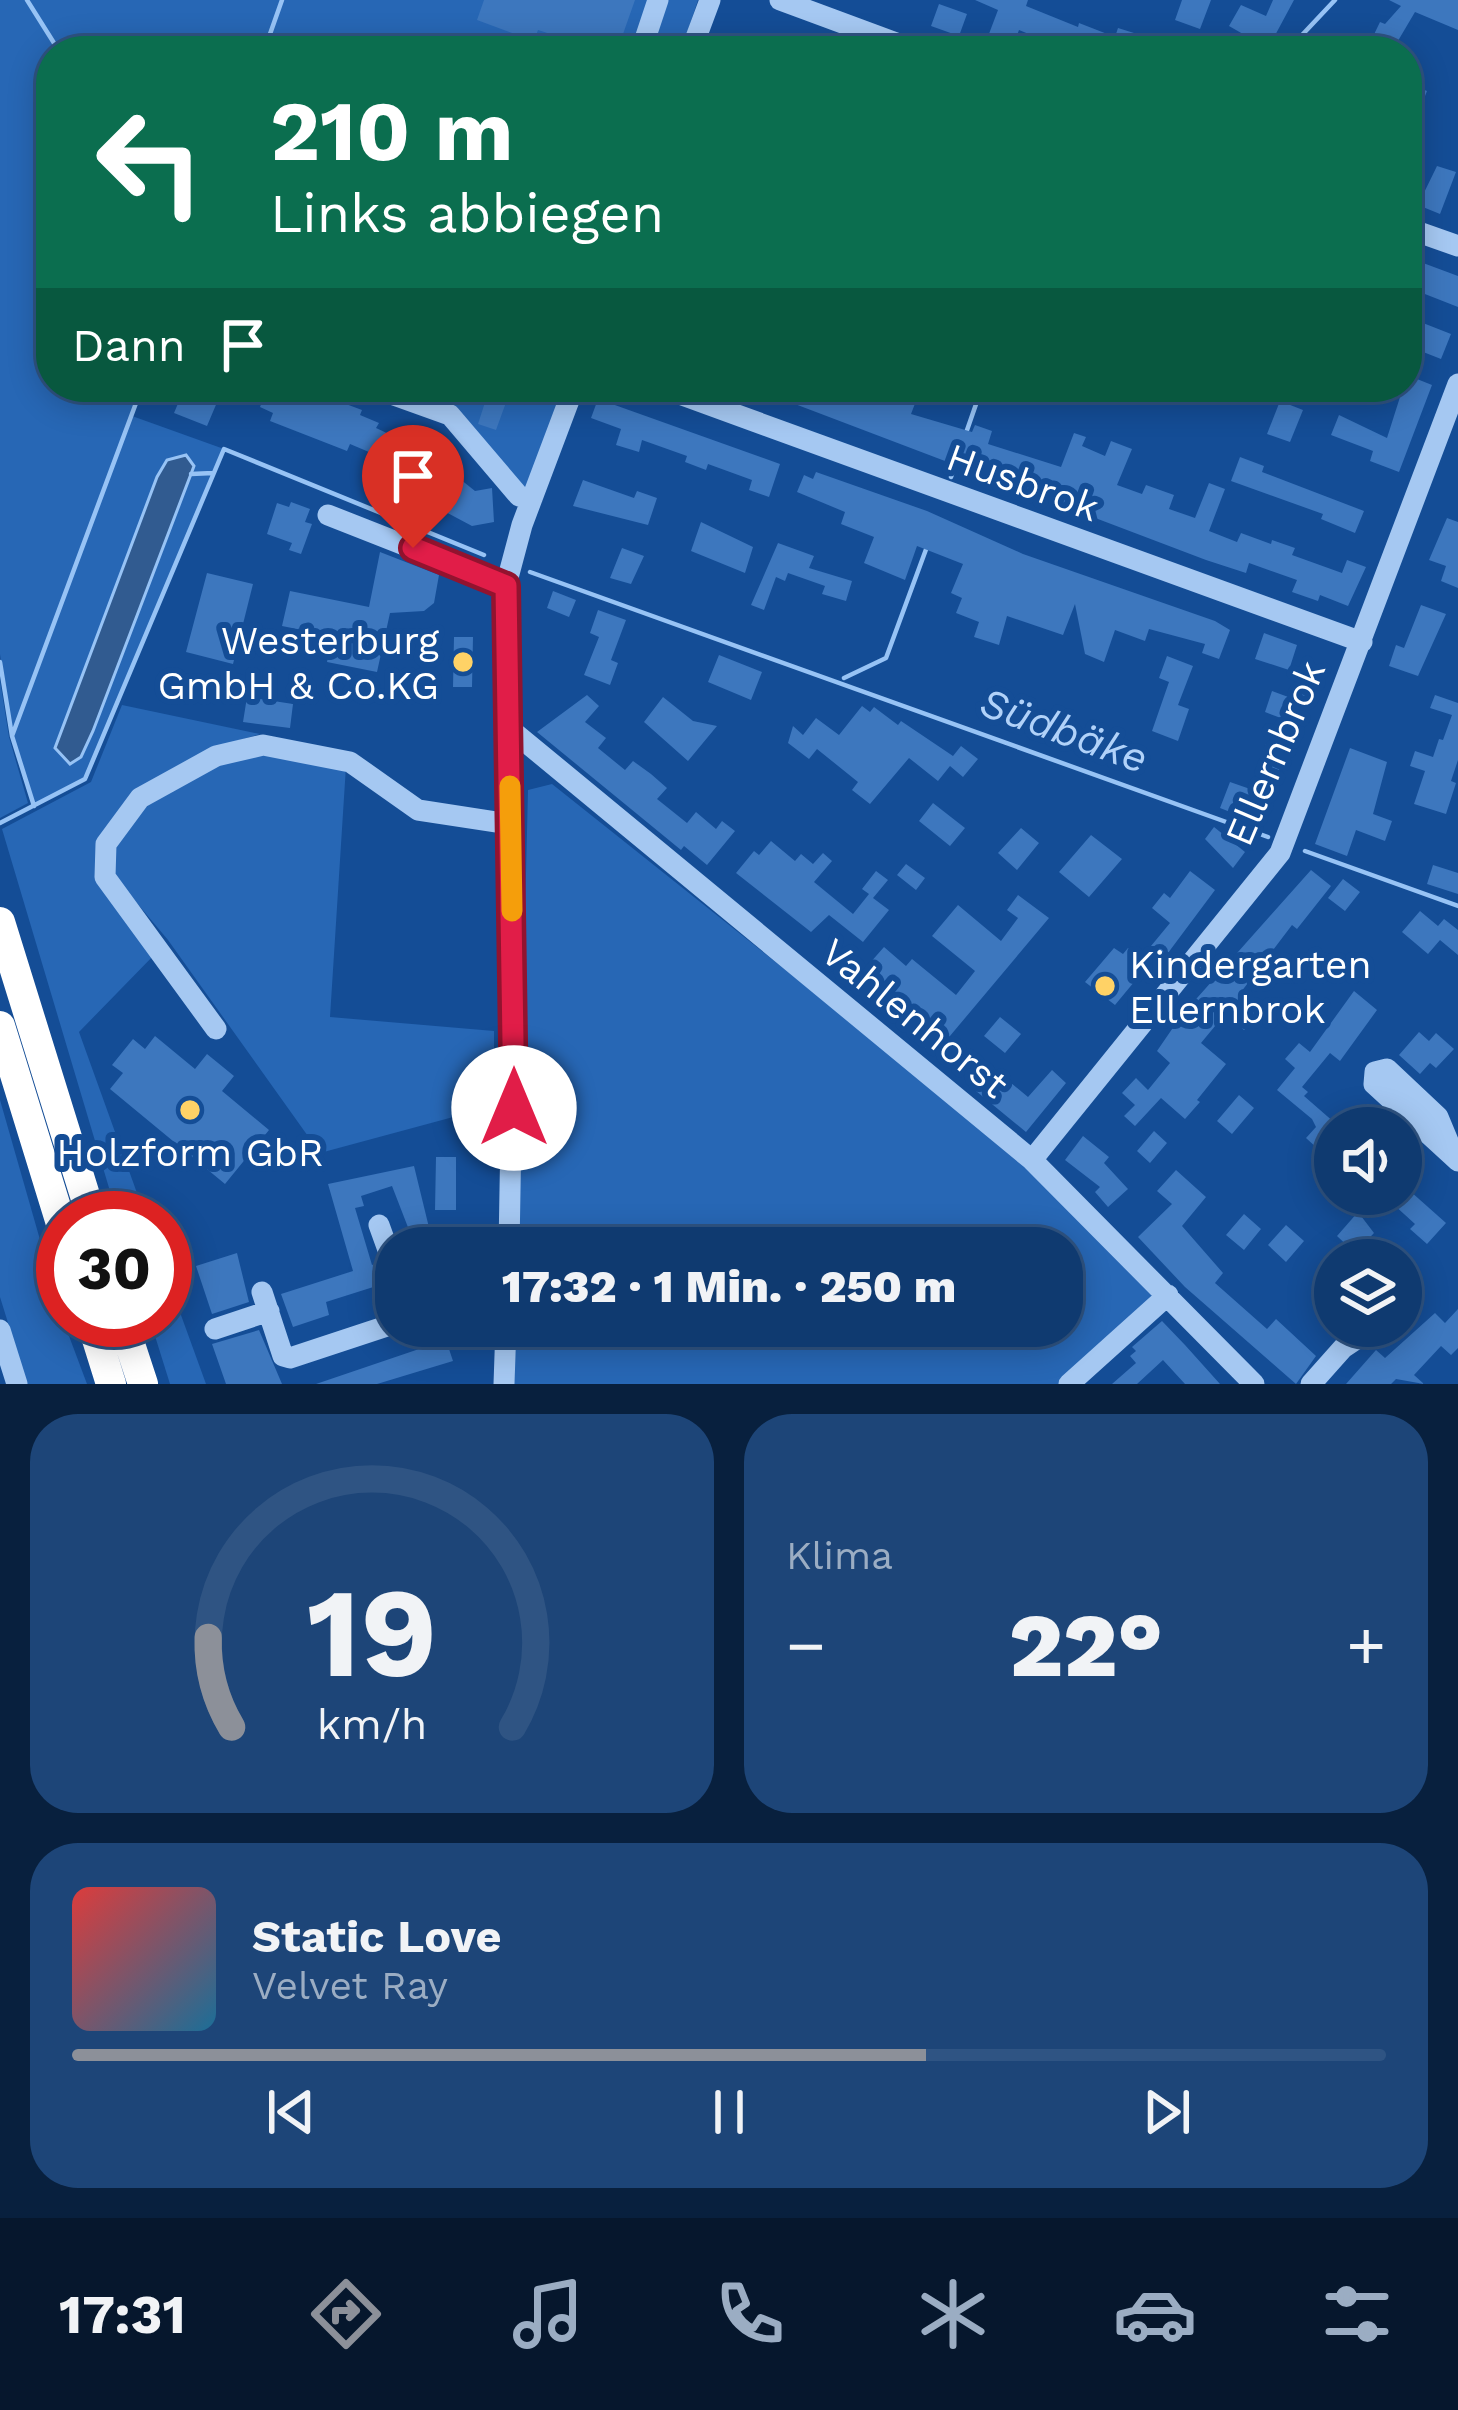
<!DOCTYPE html>
<html lang="de">
<meta charset="utf-8">
<style>
body{margin:0;font-family:"Work Sans",sans-serif;background:#1d4578;color:#f1f3f6;height:100vh;display:flex;flex-direction:column;font-size:45px;white-space:nowrap}
*{box-sizing:border-box;margin:0}
p{font-size:39px;color:#9badc3}
.icon{flex:none;width:66px;height:66px;fill:none;stroke:currentColor;stroke-width:2;stroke-linecap:round;stroke-linejoin:round}
.map{position:relative;height:1384px;overflow:hidden}
.side{display:flex;flex-direction:column;gap:30px;padding:30px;background:#08203e;flex:1}
.side>*{flex:none}
.guide{position:absolute;left:36px;top:36px;width:1386px;height:366px;border-radius:48px;box-shadow:0 6px 30px #0003,0 0 0 3px #2f5483;background:#0b6e4f;color:#fff;overflow:hidden}
.controls{position:absolute;left:1314px;top:1107px;display:grid;gap:24px}
.controls a{display:grid;place-items:center;width:108px;height:108px;border-radius:50%;background:#0f3a70;box-shadow:0 6px 30px #0003,0 0 0 3px #2f5483;font-size:60px}
.speed{position:absolute;left:36px;top:1191px;display:flex;gap:24px;font-size:60px;font-weight:700;text-align:center}
.speed>*{display:grid;place-content:center;width:156px;height:156px;border-radius:50%;background:#0f3a70;box-shadow:0 6px 30px #0003,0 0 0 3px #2f5483;line-height:1}
.speed .limit{border:18px solid #d22;background:#fff;color:#111}
.pin{position:absolute;display:grid;place-items:center;width:102px;height:102px;color:#fff;margin:-123px -51px;border-radius:50% 50% 50% 0;rotate:-45deg;box-shadow:0 0 12px #0007}
.pin .icon{rotate:45deg}
.me{position:absolute;width:132px;margin:-66px;rotate:0deg;stroke-linejoin:round;filter:drop-shadow(0 0 9px #0008)}
.turn{display:flex;align-items:center;gap:42px;height:252px;padding:0 36px;font-size:54px}
.turn .icon{width:156px;height:156px;stroke-width:2.5}
.turn b{display:block;font-size:84px;line-height:102px}
.then{display:flex;align-items:center;height:114px;padding:0 36px;background:#0003;gap:24px;font-size:45px}
.big{font-size:90px;font-weight:800;line-height:1.1}
.side .tile{flex:1;display:flex;flex-direction:column;justify-content:center;gap:18px;min-width:0;padding:0 42px;border-radius:48px;background:#1d4578}
.side .dial{align-items:center;gap:0}
.dial svg{height:312px;overflow:visible;fill:none;stroke:#2f5483;stroke-width:7;stroke-linecap:round;text-anchor:middle}
.dial text{fill:#f1f3f6;stroke:none}
.song{display:flex;align-items:center;gap:36px}
.cover{width:144px;height:144px;border-radius:18px;background:linear-gradient(135deg,hsl(0 70% 55%),hsl(200 70% 35%))}
.played{height:12px;border-radius:6px;background:linear-gradient(90deg,#8c9099 65%,#2f5483 65%)}
.keys{display:flex;justify-content:space-around;direction:ltr}
.heat{display:flex;justify-content:space-between;align-items:center;font-size:66px;direction:ltr}
.side .tiles{flex:1;display:grid;gap:30px;grid-template-columns:1fr 1fr}
.tile:last-child{grid-column:span 2}
.trip{position:absolute;left:375px;top:1227px;width:708px;height:120px;border-radius:48px;background:#0f3a70;box-shadow:0 6px 30px #0003,0 0 0 3px #2f5483;font-weight:800;line-height:120px;text-align:center}
.menu{display:flex;height:192px;justify-content:space-around;align-items:center;background:#06172d;color:#9badc3}
.menu .icon{width:84px;height:84px}
.menu .selected{color:#8c9099}
.menu b{font-size:54px;color:#f1f3f6}
.map>svg:first-child{display:block}
.green{fill:#2767b5}
.water{fill:#315b90;stroke:#97c3f5;stroke-width:3}
.lines{fill:none;stroke-linecap:round;stroke-linejoin:round}
.stream{stroke:#97c3f5;stroke-width:4.5}
.building{fill:#3d77be}
.minor{stroke:#a5c8f2;stroke-width:21}
.highway{stroke:#fff;stroke-width:30}
.route-casing{stroke:#92132f;stroke-width:30}
.route{stroke:#e11d48;stroke-width:21}
.slow{stroke:#f59e0b;stroke-width:21}
.poi-dot{fill:#ffd266;stroke:#144d96;stroke-width:4.5}
.labels{text-anchor:middle;dominant-baseline:central;stroke-width:12;stroke-linejoin:round;paint-order:stroke}
.street-label{font-size:39px;fill:#fff;stroke:#144d96}
.poi-label{font-size:39px;fill:#fff;stroke:#144d96;text-anchor:end}
.water-label{font-size:42px;font-style:italic;fill:#b1d2f9;stroke:#144d96}
</style>
<div class="map">
<svg width="1458" height="1384" viewBox="0 0 1458 1384">
<rect width="100%" height="100%" fill="#144d96"/>
<!-- green -->
<path class="green" d="M 0,0 L 698,0 L 681,51 L 51,51 L 51,387 L 142,387 L 132,416 L 224,449 L 85,779 L 34,806 L 12,736 L 0,654 Z
M 399,387 L 569,387 L 532,499 L 456,409 Z
M 0,680 L 9,737 L 28,803 L 0,818 Z
M 122,705 L 260,734 L 209,749 L 100,845 L 157,952 L 79,1032 L 146,1218 L 118,1218 L 2,829 L 91,782 Z
M 273,749 L 346,766 L 330,1017 L 494,1031 L 494,1106 L 320,1153 L 168,940 L 115,877 L 114,843 L 137,810 L 218,761 Z
M 552,784 L 1033,1167 L 1159,1297 L 1062,1384 L 514,1384 L 516,1326 L 1062,1326 L 1062,1248 L 517,1248 L 528,790 Z
M 0,1100 L 63,1320 L 87,1384 L 27,1384 L 0,1297 Z
M 165,1271 L 206,1384 L 170,1384 L 150,1320 L 165,1320 Z"/>
<!-- water -->
<path class="water" d="M 186,455 L 194,466 L 191,474 L 93,731 L 81,757 L 70,764 L 55,748 L 157,477 L 167,460 Z"/>
<g class="lines">
<!-- stream -->
<path class="stream" d="M 27,0 L 59,51
M 264,51 L 282,0
M 1287,51 L 1335,0
M 966,433 L 982,387
M 191,474 L 213,473
M 951,477 L 957,460
M 530,572 L 1268,837
M 0,662 L 12,736 L 34,806
M 844,678 L 886,658 L 928,544
M 12,736 L 142,387
M 0,823 L 85,779 L 224,449 L 484,555
M 1305,851 L 1458,906"/>
</g>
<!-- building -->
<path class="building" d="M 484,0 L 635,0 L 617,51 L 579,51 L 582,44 L 538,30 L 534,41 L 477,20 Z
M 975,0 L 1028,0 L 1026,6 L 1078,27 L 1079,23 L 1115,37 L 1118,28 L 1134,33 L 1130,44 L 1147,51 L 1070,51 L 1019,30 L 1011,51 L 994,51 L 984,47 L 998,10 Z
M 1182,0 L 1211,0 L 1200,29 L 1175,20 Z
M 1273,0 L 1294,0 L 1272,41 L 1262,51 L 1242,51 L 1250,38 L 1229,26 L 1241,5 L 1266,16 Z
M 1389,0 L 1458,0 L 1458,30 L 1415,12 L 1392,51 L 1366,51 L 1380,22 L 1385,24 L 1401,6 Z
M 939,4 L 967,14 L 959,36 L 931,26 Z
M 734,34 L 774,50 L 774,51 L 727,51 Z
M 1407,83 L 1427,91 L 1421,106 L 1407,101 Z
M 1437,166 L 1456,172 L 1440,214 L 1418,205 Z
M 1407,257 L 1458,276 L 1458,307 L 1407,287 Z
M 1423,323 L 1451,334 L 1441,359 L 1413,348 Z
M 1407,375 L 1432,385 L 1399,472 L 1370,461 L 1373,451 L 1331,435 L 1339,415 L 1387,438 Z
M 185,387 L 218,400 L 207,426 L 174,413 Z
M 268,387 L 315,404 L 319,394 L 362,410 L 360,415 L 379,423 L 376,428 L 406,442 L 408,437 L 433,446 L 428,462 L 438,465 L 433,479 L 350,444 L 347,451 L 270,421 L 273,413 L 260,407 Z
M 750,387 L 844,387 L 878,400 L 881,393 L 901,401 L 903,396 L 916,401 L 911,414 L 972,432 L 975,425 L 992,431 L 988,444 L 1061,467 L 1074,433 L 1086,437 L 1082,446 L 1105,456 L 1111,441 L 1132,449 L 1117,485 L 1142,494 L 1146,485 L 1174,495 L 1169,509 L 1195,518 L 1209,483 L 1225,489 L 1209,531 L 1237,542 L 1241,533 L 1271,544 L 1272,540 L 1295,548 L 1292,555 L 1342,573 L 1347,560 L 1366,567 L 1348,606 L 1320,595 L 1318,601 L 1292,592 L 1297,580 L 1249,563 L 1246,573 L 1206,560 Z
M 489,390 L 508,397 L 496,430 L 478,424 Z
M 598,399 L 780,464 L 769,497 L 749,490 L 752,480 L 708,464 L 706,470 L 685,462 L 687,456 L 642,440 L 639,452 L 616,445 L 621,429 L 591,418 Z
M 1280,401 L 1303,410 L 1290,442 L 1267,434 Z
M 1240,457 L 1264,466 L 1262,472 L 1364,511 L 1355,533 L 1321,519 L 1323,514 L 1231,481 Z
M 816,472 L 927,511 L 1023,554 L 1215,621 L 1230,630 L 1219,659 L 1202,653 L 1205,644 L 1149,629 L 1145,641 L 1115,630 L 1104,662 L 1085,654 L 1075,604 L 1063,635 L 1007,616 L 999,645 L 974,637 L 979,622 L 956,613 L 962,598 L 951,593 L 963,564 L 917,546 L 905,580 L 864,563 L 874,537 L 841,524 L 845,512 L 797,492 L 804,475 L 813,479 Z
M 455,475 L 475,491 L 492,488 L 494,522 L 472,526 L 425,501 Z
M 583,480 L 634,498 L 637,491 L 657,498 L 648,525 L 573,506 Z
M 291,502 L 310,509 L 305,522 L 312,524 L 301,554 L 289,550 L 292,543 L 267,534 L 277,503 L 289,507 Z
M 1447,518 L 1458,522 L 1458,588 L 1441,581 L 1446,566 L 1429,560 Z
M 701,522 L 753,547 L 745,573 L 691,551 Z
M 778,543 L 814,556 L 809,568 L 852,581 L 846,601 L 822,594 L 825,586 L 788,573 L 785,581 L 776,577 L 764,610 L 751,605 Z
M 622,548 L 644,556 L 631,584 L 610,578 Z
M 380,552 L 439,575 L 434,603 L 424,611 L 390,613 L 377,672 L 327,662 L 332,636 L 282,626 L 290,591 L 369,607 Z
M 207,573 L 253,584 L 233,664 L 186,652 Z
M 553,591 L 576,600 L 569,617 L 547,608 Z
M 1421,605 L 1446,614 L 1418,676 L 1389,666 L 1396,645 L 1404,648 Z
M 598,610 L 626,620 L 611,660 L 618,663 L 610,685 L 584,675 L 599,637 L 590,633 Z
M 1264,633 L 1297,645 L 1289,670 L 1255,659 Z
M 454,637 L 473,637 L 472,687 L 453,687 Z
M 719,655 L 762,672 L 751,700 L 708,682 Z
M 1167,656 L 1193,666 L 1178,705 L 1189,709 L 1178,741 L 1152,731 L 1169,682 L 1159,678 Z
M 1301,671 L 1314,676 L 1297,724 L 1265,712 L 1272,691 L 1291,698 Z
M 587,695 L 599,706 L 585,722 L 606,738 L 598,748 L 625,770 L 633,761 L 651,774 L 667,788 L 657,799 L 687,823 L 696,812 L 716,829 L 722,821 L 735,831 L 707,865 L 684,846 L 681,850 L 537,732 Z
M 1435,695 L 1458,703 L 1458,760 L 1451,781 L 1456,783 L 1446,814 L 1414,804 L 1425,771 L 1410,766 L 1415,751 L 1433,757 L 1439,739 L 1443,740 L 1452,715 L 1430,708 Z
M 247,697 L 293,704 L 290,728 L 243,722 Z
M 663,697 L 693,721 L 717,726 L 688,761 L 644,722 Z
M 862,706 L 870,712 L 874,707 L 898,725 L 901,721 L 953,756 L 961,746 L 978,759 L 963,777 L 950,766 L 938,781 L 909,758 L 870,804 L 852,790 L 858,782 L 817,749 L 809,759 L 788,743 L 793,726 L 803,735 L 816,718 L 839,735 Z
M 1266,744 L 1286,751 L 1279,770 L 1259,763 Z
M 1350,748 L 1387,762 L 1373,814 L 1392,821 L 1385,841 L 1356,830 L 1347,856 L 1315,844 Z
M 1230,782 L 1253,790 L 1243,817 L 1220,808 Z
M 933,803 L 965,828 L 950,846 L 919,821 Z
M 1214,827 L 1245,852 L 1233,868 L 1205,839 Z
M 1021,828 L 1039,843 L 1017,870 L 998,853 Z
M 1091,835 L 1122,859 L 1089,897 L 1059,872 Z
M 771,841 L 795,861 L 801,854 L 813,864 L 823,853 L 832,861 L 814,882 L 853,914 L 869,894 L 862,889 L 876,871 L 888,880 L 873,898 L 889,910 L 863,942 L 829,915 L 811,932 L 736,873 L 754,851 L 759,855 Z
M 906,864 L 925,878 L 916,890 L 897,875 Z
M 1433,865 L 1458,873 L 1458,894 L 1427,884 Z
M 1311,870 L 1331,886 L 1297,929 L 1292,925 L 1238,996 L 1259,1013 L 1244,1030 L 1225,1014 L 1201,1043 L 1226,1064 L 1197,1100 L 1200,1102 L 1185,1119 L 1161,1098 L 1135,1126 L 1124,1116 L 1135,1105 L 1122,1093 L 1136,1078 L 1148,1090 L 1170,1063 L 1157,1051 L 1181,1016 Z
M 1190,871 L 1215,890 L 1165,957 L 1151,946 L 1170,923 L 1152,908 L 1164,893 L 1170,898 Z
M 1343,879 L 1360,892 L 1345,911 L 1328,898 Z
M 1018,895 L 1049,918 L 934,1055 L 917,1040 L 930,1025 L 862,972 L 884,947 L 906,966 L 912,959 L 956,995 L 975,971 L 932,936 L 958,905 L 1001,941 L 1018,918 L 1007,910 Z
M 1420,911 L 1438,926 L 1444,919 L 1458,930 L 1458,955 L 1440,940 L 1428,954 L 1402,932 Z
M 1114,948 L 1123,954 L 1128,948 L 1149,964 L 1115,1005 L 1085,982 Z
M 1354,991 L 1377,1010 L 1340,1061 L 1330,1053 L 1302,1087 L 1308,1092 L 1304,1096 L 1335,1123 L 1335,1151 L 1325,1142 L 1318,1149 L 1306,1138 L 1316,1127 L 1312,1119 L 1277,1090 L 1295,1068 L 1285,1059 L 1299,1043 L 1310,1052 Z
M 1000,1017 L 1021,1034 L 1005,1053 L 984,1036 Z
M 1419,1032 L 1429,1041 L 1436,1033 L 1454,1049 L 1436,1068 L 1430,1063 L 1420,1074 L 1399,1055 Z
M 155,1036 L 195,1069 L 207,1054 L 234,1076 L 222,1091 L 269,1130 L 225,1184 L 110,1089 L 123,1073 L 112,1065 L 133,1039 L 145,1049 Z
M 994,1069 L 1028,1097 L 1052,1070 L 1066,1083 L 1026,1132 L 976,1091 Z
M 1239,1095 L 1254,1108 L 1232,1134 L 1217,1121 Z
M 1154,1131 L 1167,1143 L 1150,1163 L 1137,1151 Z
M 1083,1136 L 1109,1157 L 1104,1163 L 1128,1189 L 1108,1207 L 1095,1192 L 1100,1187 L 1065,1160 Z
M 436,1157 L 456,1157 L 456,1210 L 435,1210 Z
M 414,1166 L 434,1248 L 416,1248 L 392,1186 L 361,1196 L 364,1206 L 355,1208 L 372,1265 L 377,1263 L 386,1283 L 326,1302 L 329,1315 L 293,1327 L 281,1294 L 353,1271 L 328,1184 Z
M 1176,1170 L 1206,1197 L 1182,1226 L 1223,1273 L 1215,1283 L 1267,1329 L 1276,1319 L 1316,1356 L 1296,1384 L 1185,1287 L 1138,1237 L 1172,1204 L 1157,1191 Z
M 1401,1183 L 1446,1223 L 1427,1244 L 1410,1229 L 1415,1224 L 1382,1194 L 1401,1194 Z
M 1358,1212 L 1374,1233 L 1355,1253 L 1337,1236 Z
M 1244,1214 L 1261,1229 L 1244,1250 L 1226,1235 Z
M 1286,1225 L 1304,1241 L 1286,1262 L 1268,1245 Z
M 237,1253 L 249,1302 L 212,1314 L 196,1266 Z
M 1458,1309 L 1458,1348 L 1451,1355 L 1441,1346 L 1414,1375 L 1424,1384 L 1396,1379 L 1391,1384 L 1346,1384 L 1376,1350 L 1385,1358 L 1435,1313 L 1445,1323 Z
M 1162,1321 L 1185,1345 L 1220,1384 L 1185,1384 L 1163,1360 L 1137,1384 L 1112,1384 L 1136,1363 L 1130,1356 L 1136,1351 L 1132,1347 Z
M 259,1330 L 282,1384 L 226,1384 L 212,1344 Z
M 444,1334 L 453,1361 L 377,1384 L 316,1384 L 422,1348 L 419,1341 Z"/>
<g class="lines">
<!-- minor -->
<path class="minor" d="M 780,0 L 918,51
M 641,51 L 658,0
M 691,51 L 710,0
M 1407,228 L 1458,246
M 372,387 L 450,415 L 519,496 L 532,499
M 660,387 L 1362,642
M 328,515 L 506,585
M 510,729 L 1032,1160 L 1254,1384
M 216,1029 L 105,877 L 106,844 L 140,798 L 216,756 L 263,745 L 350,762 L 418,810 L 510,824
M 1455,1158 L 1438,1117 L 1387,1069 L 1375,1072 L 1374,1084 L 1458,1161
M 1032,1160 L 1280,853 L 1458,384
M 379,1225 L 396,1272
M 509,1248 L 514,960 L 506,585 L 522,525 L 574,387
M 262,1292 L 283,1356 L 290,1358 L 396,1323
M 215,1329 L 269,1311
M 0,1330 L 17,1384
M 504,1384 L 506,1326
M 1069,1384 L 1168,1295
M 1311,1384 L 1343,1348 L 1376,1326"/>
<!-- highway -->
<path class="highway" d="M 0,922 L 92,1218
M 0,1026 L 63,1230
M 91,1320 L 111,1384
M 122,1320 L 143,1384"/>
</g>
<g class="lines">
<defs>
<path id="route" d="M 413,548 L 506,586 L 514,1108"/>
</defs>
<!-- route casing -->
<use href="#route" class="route-casing"/>
<!-- route -->
<use href="#route" class="route"/>
<!-- slow -->
<path class="slow" d="M 510,786 L 512,911"/>
</g>
<!-- markers -->
<g class="poi-dot">
<circle cx="463" cy="662" r="12"/>
<circle cx="1105" cy="986" r="12"/>
<circle cx="190" cy="1110" r="12"/>
</g>
<g class="labels">
<!-- street labels -->
<g class="street-label">
<text transform="translate(1023 482) rotate(20)">Husbrok</text>
<text transform="translate(1275 753) rotate(-67)">Ellernbrok</text>
<text transform="translate(915 1018) rotate(39)">Vahlenhorst</text>
</g>
<!-- poi labels -->
<g class="poi-label">
<text x="439" y="640">Westerburg<tspan x="439" dy="45">GmbH &amp; Co.KG</tspan></text>
<text x="1129" y="964" text-anchor="start">Kindergarten<tspan x="1129" dy="45">Ellernbrok</tspan></text>
<text x="190" y="1152" text-anchor="middle">Holzform GbR</text>
</g>
<!-- water labels -->
<g class="water-label">
<text transform="translate(1064 730) rotate(20)">Südbäke</text>
</g>
</g>
</svg>
<div class="controls">
<a><svg class="icon" aria-label="sound" viewBox="0 0 24 24"><path d="M4 9h4l5-4v14l-5-4H4zM17 9q2 3 0 6"/></svg></a>
<a><svg class="icon" aria-label="layers" viewBox="0 0 24 24"><path d="M12 4l9 5-9 5-9-5zM3 14l9 5 9-5"/></svg></a>
</div>
<div class="speed"><div class="limit">30</div></div>
<div class="pin" style="left:413px;top:548px;background:#d93025"><svg class="icon" aria-label="arrive" viewBox="0 0 24 24"><path d="M6 21V4h12l-3 4 3 4H6"/></svg></div>
<svg class="me" style="left:514px;top:1108px" viewBox="-20 -20 40 40"><circle r="19" fill="#fff"/><path d="M0-13L10 11 0 6-10 11z" fill="#e11d48"/></svg>
<div class="trip">17:32 · 1 Min. · 250 m</div>
<div class="guide">
<div class="turn"><svg class="icon" aria-label="left" viewBox="0 0 24 24"><path d="M17 20v-9H6M10 6l-5 5 5 5"/></svg><div><b>210 m</b>Links abbiegen</div></div>
<div class="then">Dann<svg class="icon" aria-label="arrive" viewBox="0 0 24 24"><path d="M6 21V4h12l-3 4 3 4H6"/></svg></div>
</div>
</div>
<section class="side">
<div class="tiles">
<div class="tile dial"><svg viewBox="0 0 100 80">
<path d="M14 69A42 42 0 1 1 86 69"/>
<path d="M14 69A42 42 0 0 1 8 46" stroke="#8c9099"/>
<text x="50" y="56" font-size="32" font-weight="700">19</text>
<text x="50" y="72" font-size="11">km/h</text>
</svg></div>
<div class="tile"><p>Klima</p>
<div class="heat"><a>−</a><b class="big">22°</b><a>+</a></div>
</div>
<div class="tile">
<div class="song"><i class="cover"></i><div><b>Static Love</b><p>Velvet Ray</p></div></div>
<div class="played"></div>
<div class="keys"><svg class="icon" aria-label="previous" viewBox="0 0 24 24"><path d="M18 5L8 12l10 7zM5 5v14"/></svg><svg class="icon" aria-label="pause" viewBox="0 0 24 24"><path d="M8 5v14M16 5v14"/></svg><svg class="icon" aria-label="next" viewBox="0 0 24 24"><path d="M6 5l10 7-10 7zM19 5v14"/></svg></div>
</div>
</div>
</section>
<nav class="menu">
<b>17:31</b>
<svg class="icon selected" aria-label="directions" viewBox="0 0 24 24"><path d="M12 3l9 9-9 9-9-9zM9 14v-3h6M13 9l2 2-2 2"/></svg>
<svg class="icon" aria-label="music" viewBox="0 0 24 24"><path d="M9 18V5l10-2v13"/><circle cx="6" cy="18" r="3"/><circle cx="16" cy="16" r="3"/></svg>
<svg class="icon" aria-label="phone" viewBox="0 0 24 24"><path d="M5 4h4l2 5-3 2q2 4 5 5l2-3 5 2v4C11 20 4 13 5 4z"/></svg>
<svg class="icon" aria-label="climate" viewBox="0 0 24 24"><path d="M12 3v18M4 7l16 10M4 17L20 7"/></svg>
<svg class="icon" aria-label="car" viewBox="0 0 24 24"><path d="M5 17H2v-5l4-1 3-4h7l3 4 3 1v5h-3M9 17h6M6 11h13"/><circle cx="7" cy="17" r="2"/><circle cx="17" cy="17" r="2"/></svg>
<svg class="icon" aria-label="filters" viewBox="0 0 24 24"><path d="M4 7h16M4 17h16"/><circle cx="9" cy="7" r="2"/><circle cx="15" cy="17" r="2"/></svg>
</nav>
